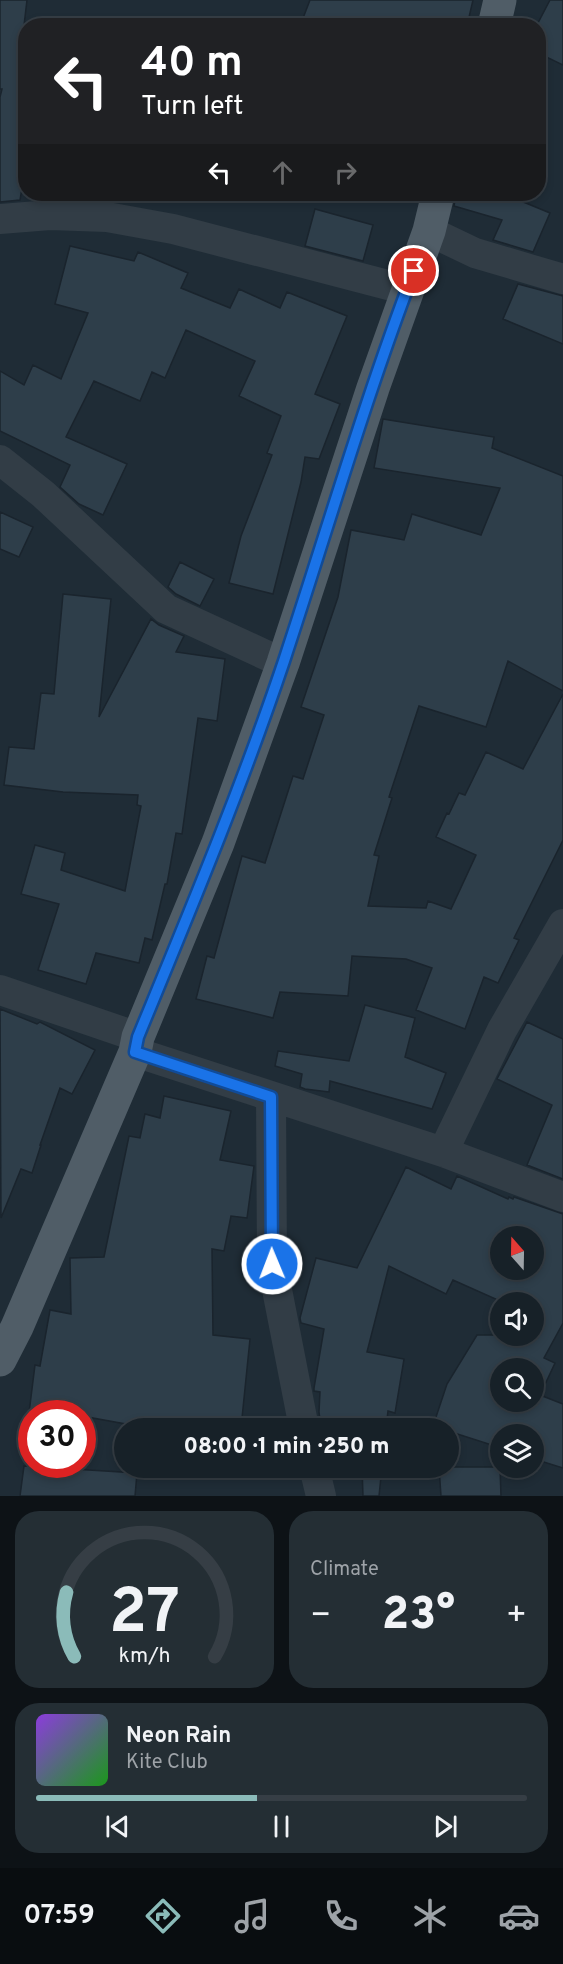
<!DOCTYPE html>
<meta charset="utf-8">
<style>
body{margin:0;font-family:Overpass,sans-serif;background:#242e34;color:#f1f3f6;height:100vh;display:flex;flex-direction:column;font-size:22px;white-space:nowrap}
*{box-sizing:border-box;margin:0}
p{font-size:20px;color:#9ea3a8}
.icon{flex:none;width:33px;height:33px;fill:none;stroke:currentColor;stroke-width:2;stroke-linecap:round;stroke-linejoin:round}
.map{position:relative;height:1496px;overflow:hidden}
.details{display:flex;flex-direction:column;gap:15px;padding:15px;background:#0d1216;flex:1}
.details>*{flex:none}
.guide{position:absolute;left:18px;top:18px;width:528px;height:183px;border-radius:24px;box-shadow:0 3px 9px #0003,0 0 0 2px #363e45;background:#202124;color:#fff;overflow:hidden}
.needle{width:39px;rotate:340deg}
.fabs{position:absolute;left:490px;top:1226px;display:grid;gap:12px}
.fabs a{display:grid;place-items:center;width:54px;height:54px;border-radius:50%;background:#172128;box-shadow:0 3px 9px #0003,0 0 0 2px #363e45;font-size:30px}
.speed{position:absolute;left:18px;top:1400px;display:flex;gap:12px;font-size:30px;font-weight:700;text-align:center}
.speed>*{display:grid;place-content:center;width:78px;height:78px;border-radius:50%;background:#172128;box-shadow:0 3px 9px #0003,0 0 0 2px #363e45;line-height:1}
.speed .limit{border:9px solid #d22;background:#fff;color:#111}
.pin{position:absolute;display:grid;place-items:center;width:51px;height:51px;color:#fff;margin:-26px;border:3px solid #fff;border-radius:50%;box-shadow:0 2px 6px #0007}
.me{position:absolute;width:66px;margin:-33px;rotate:359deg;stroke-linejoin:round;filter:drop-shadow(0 0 4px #0008)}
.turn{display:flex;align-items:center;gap:21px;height:126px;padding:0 24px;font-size:27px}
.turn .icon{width:78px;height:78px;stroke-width:2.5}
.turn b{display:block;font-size:42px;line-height:51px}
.lanes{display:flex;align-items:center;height:57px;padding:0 24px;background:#0003;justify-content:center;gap:30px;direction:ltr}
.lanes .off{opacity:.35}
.big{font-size:45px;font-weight:800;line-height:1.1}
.details .widget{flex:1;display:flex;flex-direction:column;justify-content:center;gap:9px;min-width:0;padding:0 21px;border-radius:24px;background:#242e34}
.details .dial{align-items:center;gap:0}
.dial svg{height:156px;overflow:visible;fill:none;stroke:#363e45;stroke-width:7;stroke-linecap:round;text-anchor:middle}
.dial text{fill:#f1f3f6;stroke:none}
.song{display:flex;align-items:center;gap:18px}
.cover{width:72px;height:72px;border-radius:9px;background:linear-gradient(135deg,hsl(270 70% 55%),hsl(120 70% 35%))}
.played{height:6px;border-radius:3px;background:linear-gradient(90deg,#8bbbb9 45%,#363e45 45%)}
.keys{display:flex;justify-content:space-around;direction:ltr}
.heat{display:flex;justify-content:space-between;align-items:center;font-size:33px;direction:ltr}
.details .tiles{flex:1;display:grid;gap:15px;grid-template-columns:1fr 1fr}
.widget:last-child{grid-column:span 2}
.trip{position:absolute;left:114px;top:1418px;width:345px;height:60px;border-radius:30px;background:#172128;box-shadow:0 3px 9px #0003,0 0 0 2px #363e45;font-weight:800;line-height:60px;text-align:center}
.tabs{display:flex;height:96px;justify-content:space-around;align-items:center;background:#090d10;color:#9ea3a8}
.tabs .icon{width:42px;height:42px}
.tabs .selected{color:#8bbbb9}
.tabs b{font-size:27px;color:#f1f3f6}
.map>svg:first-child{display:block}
.building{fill:#2e3e4a;stroke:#1a242d;stroke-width:1.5;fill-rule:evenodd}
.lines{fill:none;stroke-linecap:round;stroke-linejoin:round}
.minor{stroke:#323d46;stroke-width:30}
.major{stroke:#505d67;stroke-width:33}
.route-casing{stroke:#114b97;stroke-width:15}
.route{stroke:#1a73e8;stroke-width:10}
</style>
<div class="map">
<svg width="563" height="1496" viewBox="0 0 563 1496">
<rect width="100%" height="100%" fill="#1f2c36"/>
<!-- building -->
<path class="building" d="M 0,0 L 27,0 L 23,34 L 26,34 L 26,164 L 20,200 L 0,202 L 0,97 L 2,89 L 0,89 Z
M 310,0 L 473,0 L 467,26 L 300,26 Z
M 550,0 L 563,0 L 563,65 L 538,53 L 538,23 Z
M 456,194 L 504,194 L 550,213 L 533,252 L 493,240 L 502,220 L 454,206 Z
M 315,209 L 373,225 L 363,261 L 305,246 Z
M 70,246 L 134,261 L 138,252 L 188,273 L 181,288 L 230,308 L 239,289 L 280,308 L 287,292 L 347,316 L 315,394 L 340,404 L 319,459 L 305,457 L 301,482 L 273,594 L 229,583 L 241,536 L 272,455 L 267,453 L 281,416 L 239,396 L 255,361 L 186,330 L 165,378 L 152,372 L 140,401 L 94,381 L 66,437 L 127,464 L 103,515 L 79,504 L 60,487 L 70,465 L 0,431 L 0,371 L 24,385 L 33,365 L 61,379 L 88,313 L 55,304 Z
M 518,284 L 563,296 L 563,344 L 503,319 Z
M 383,419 L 494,437 L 492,448 L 563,476 L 563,691 L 508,661 L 486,727 L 419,706 L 389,797 L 392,798 L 374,855 L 379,856 L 368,906 L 426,908 L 428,901 L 451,909 L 476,855 L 436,837 L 447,813 L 449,814 L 459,793 L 465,795 L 486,752 L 523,769 L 563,694 L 563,840 L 514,938 L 519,940 L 498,983 L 484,977 L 465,1029 L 416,1010 L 432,968 L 406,959 L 352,956 L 348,996 L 280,992 L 273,1018 L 196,999 L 207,956 L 214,958 L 242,856 L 265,863 L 293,776 L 303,779 L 324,715 L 301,707 L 338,597 L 351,530 L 404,540 L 412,514 L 481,535 L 500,488 L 374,468 Z
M 0,512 L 33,527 L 19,557 L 0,549 Z
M 180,562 L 214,579 L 200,606 L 176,594 L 168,587 Z
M 63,594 L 111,599 L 99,717 L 151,619 L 159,625 L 184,636 L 176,652 L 225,659 L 217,721 L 198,718 L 182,834 L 176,833 L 167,884 L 165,884 L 152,940 L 145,938 L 139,963 L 96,953 L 86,984 L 38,970 L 59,904 L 21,894 L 35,845 L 65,853 L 61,870 L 125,891 L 141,806 L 137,805 L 138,795 L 63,792 L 4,785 L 9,747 L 34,749 L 41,693 L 54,694 Z
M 365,1005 L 415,1018 L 405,1057 L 446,1073 L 432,1109 L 330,1081 L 329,1092 L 305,1089 L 300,1087 L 302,1074 L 275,1066 L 278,1051 L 349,1061 Z
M 0,1009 L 37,1024 L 40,1022 L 95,1050 L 72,1094 L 60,1088 L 40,1145 L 41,1145 L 32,1173 L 21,1169 L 1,1218 Z
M 527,1022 L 563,1039 L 563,1179 L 527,1165 L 552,1105 L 497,1079 Z
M 164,1096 L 231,1111 L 220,1160 L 254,1166 L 247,1218 L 231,1216 L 224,1251 L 212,1249 L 213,1335 L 250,1339 L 241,1428 L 148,1428 L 82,1416 L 82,1413 L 29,1413 L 35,1365 L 40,1366 L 50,1310 L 71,1314 L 70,1258 L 104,1257 L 129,1136 L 140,1138 L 145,1114 L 160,1118 Z
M 406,1167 L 451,1189 L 457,1176 L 508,1199 L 509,1197 L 513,1199 L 514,1197 L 563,1214 L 563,1323 L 544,1358 L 555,1363 L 540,1395 L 563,1404 L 563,1468 L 534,1459 L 534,1434 L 501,1434 L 501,1448 L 448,1431 L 448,1428 L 433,1426 L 447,1384 L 477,1335 L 534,1335 L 534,1302 L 501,1302 L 501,1321 L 489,1315 L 498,1300 L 453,1280 L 446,1294 L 389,1266 L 367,1352 L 404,1359 L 395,1413 L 388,1411 L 386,1428 L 321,1428 L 319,1412 L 320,1392 L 314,1391 L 314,1388 L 324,1329 L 301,1323 L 300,1318 L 316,1258 L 357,1268 ZM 501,1236 L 534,1236 L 534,1269 L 501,1269 ZM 501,1368 L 534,1368 L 534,1401 L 501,1401 Z
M 24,1466 L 137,1473 L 135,1496 L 20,1496 Z
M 362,1467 L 382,1467 L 379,1496 L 363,1496 Z
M 439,1467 L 500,1467 L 501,1496 L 441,1496 Z"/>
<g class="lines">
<!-- minor -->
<path class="minor" d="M 0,219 L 50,215 L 107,217 L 173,229 L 407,290
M 429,231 L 475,253 L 563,279
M 0,460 L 43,494 L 166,609 L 283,663
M 0,990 L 138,1037
M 135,1052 L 443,1152 L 563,1197
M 271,1097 L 272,1264 L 304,1428
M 443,1152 L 502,1030 L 563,924
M 314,1467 L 321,1496"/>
<!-- major -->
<path class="major" d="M 494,26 L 500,0
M 0,1360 L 17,1327 L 135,1052 L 138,1037 L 218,843 L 283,663 L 373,388 L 429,231 L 438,194"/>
</g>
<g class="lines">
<defs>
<path id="route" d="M 272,1264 L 271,1097 L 135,1052 L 138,1037 C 189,913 241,789 284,661 C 327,531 365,399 414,271"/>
</defs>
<!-- route casing -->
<use href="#route" class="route-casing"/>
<!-- route -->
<use href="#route" class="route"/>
</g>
</svg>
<div class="fabs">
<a><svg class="needle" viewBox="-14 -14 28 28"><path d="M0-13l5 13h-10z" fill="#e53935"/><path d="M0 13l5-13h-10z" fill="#9ea3a8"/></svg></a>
<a><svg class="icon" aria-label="sound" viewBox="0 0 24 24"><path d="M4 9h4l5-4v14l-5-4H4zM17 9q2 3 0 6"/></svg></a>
<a><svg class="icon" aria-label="search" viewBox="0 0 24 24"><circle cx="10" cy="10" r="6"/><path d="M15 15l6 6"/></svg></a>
<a><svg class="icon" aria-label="layers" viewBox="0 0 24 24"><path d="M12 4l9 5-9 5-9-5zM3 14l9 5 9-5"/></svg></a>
</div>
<div class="speed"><div class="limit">30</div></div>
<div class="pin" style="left:414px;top:271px;background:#d93025"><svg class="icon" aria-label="arrive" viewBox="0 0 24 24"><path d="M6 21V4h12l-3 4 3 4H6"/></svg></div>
<svg class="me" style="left:272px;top:1264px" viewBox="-20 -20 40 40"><circle r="17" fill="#1a73e8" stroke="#fff" stroke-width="3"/><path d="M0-11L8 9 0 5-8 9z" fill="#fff"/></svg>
<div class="trip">08:00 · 1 min · 250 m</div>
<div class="guide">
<div class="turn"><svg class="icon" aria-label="left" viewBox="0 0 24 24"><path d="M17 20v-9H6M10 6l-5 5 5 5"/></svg><div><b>40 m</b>Turn left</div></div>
<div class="lanes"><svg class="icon" aria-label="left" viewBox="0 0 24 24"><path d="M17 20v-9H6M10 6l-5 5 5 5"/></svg><svg class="icon off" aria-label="ahead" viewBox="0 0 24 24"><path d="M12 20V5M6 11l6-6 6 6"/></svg><svg class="icon off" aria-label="right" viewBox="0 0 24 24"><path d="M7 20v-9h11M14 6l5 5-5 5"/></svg></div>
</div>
</div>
<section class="details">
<div class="tiles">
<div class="widget dial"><svg viewBox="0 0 100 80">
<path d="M14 69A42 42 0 1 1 86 69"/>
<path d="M14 69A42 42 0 0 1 10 36" stroke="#8bbbb9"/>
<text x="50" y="56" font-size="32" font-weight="700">27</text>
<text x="50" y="72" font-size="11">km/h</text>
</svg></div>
<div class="widget"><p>Climate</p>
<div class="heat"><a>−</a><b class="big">23°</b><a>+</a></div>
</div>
<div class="widget">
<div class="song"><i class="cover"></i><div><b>Neon Rain</b><p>Kite Club</p></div></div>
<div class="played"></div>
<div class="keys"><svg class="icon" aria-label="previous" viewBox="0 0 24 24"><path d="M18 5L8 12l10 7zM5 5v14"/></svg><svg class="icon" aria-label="pause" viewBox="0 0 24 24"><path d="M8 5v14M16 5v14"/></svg><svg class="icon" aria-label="next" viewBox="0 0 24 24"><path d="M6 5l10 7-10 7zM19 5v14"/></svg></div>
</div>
</div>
</section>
<nav class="tabs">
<b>07:59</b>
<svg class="icon selected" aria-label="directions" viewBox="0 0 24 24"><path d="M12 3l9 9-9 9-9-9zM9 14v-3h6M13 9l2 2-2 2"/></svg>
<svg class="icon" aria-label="music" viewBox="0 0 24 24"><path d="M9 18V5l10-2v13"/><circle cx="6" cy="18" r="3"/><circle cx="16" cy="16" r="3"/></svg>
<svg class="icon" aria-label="phone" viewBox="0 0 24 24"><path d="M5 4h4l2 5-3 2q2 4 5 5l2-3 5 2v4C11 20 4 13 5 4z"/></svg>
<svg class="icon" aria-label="climate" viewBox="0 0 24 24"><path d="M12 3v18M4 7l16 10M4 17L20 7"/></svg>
<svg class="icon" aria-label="car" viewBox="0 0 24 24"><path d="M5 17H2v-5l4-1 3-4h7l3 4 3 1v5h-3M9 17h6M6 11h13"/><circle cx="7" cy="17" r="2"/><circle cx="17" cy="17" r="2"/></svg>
</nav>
